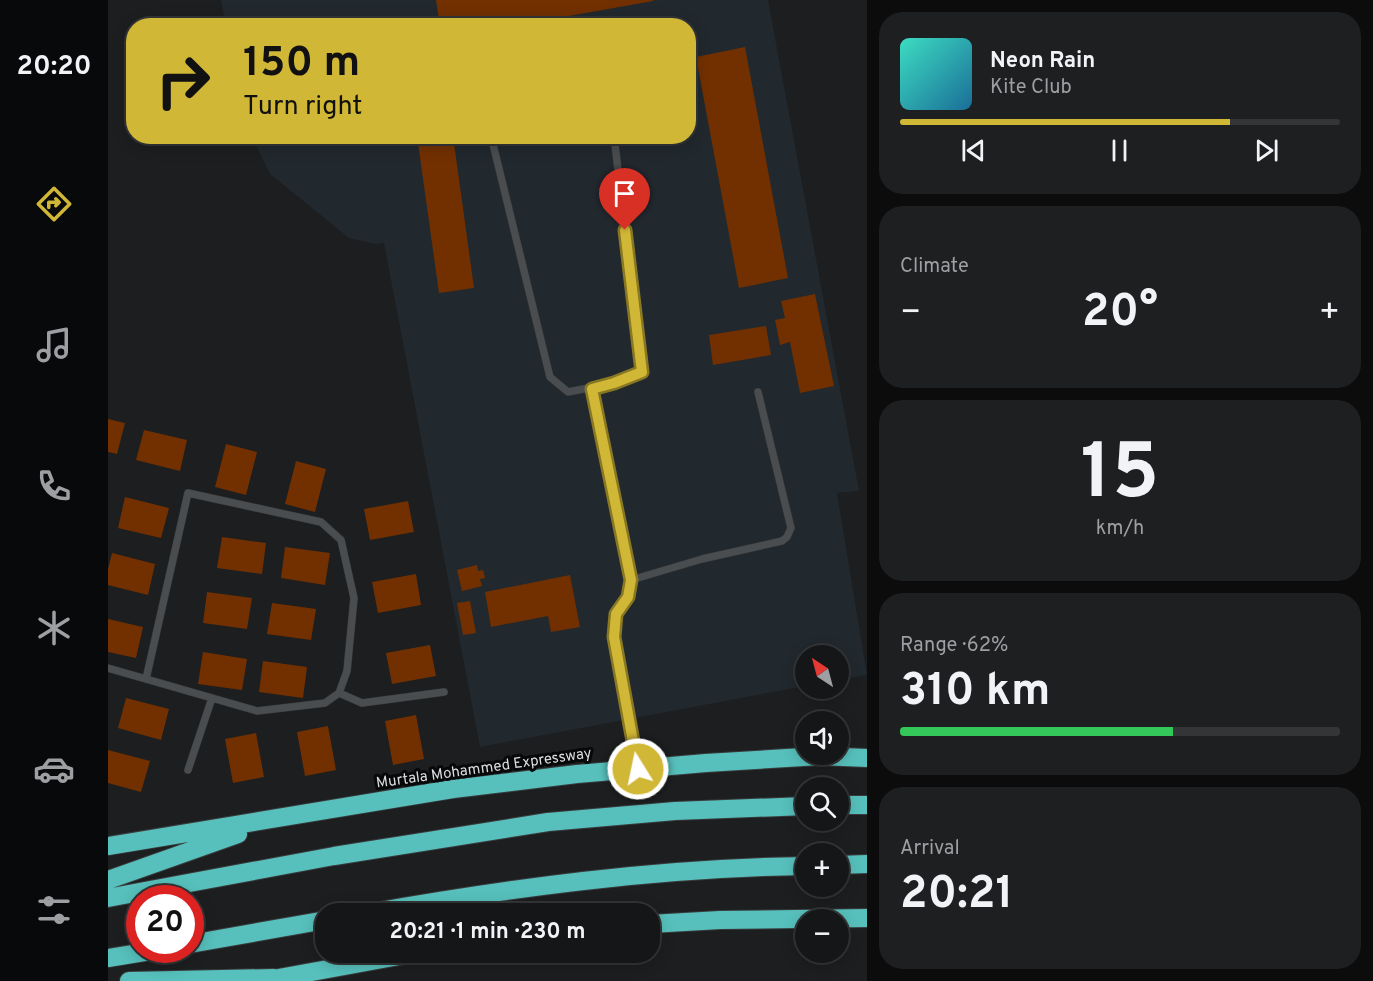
<!DOCTYPE html>
<meta charset="utf-8">
<style>
body{margin:0;font-family:Overpass,sans-serif;background:#1e1f21;color:#f1f3f6;height:100vh;display:flex;flex-direction:column;font-size:22px;white-space:nowrap}
*{box-sizing:border-box;margin:0}
p{font-size:20px;color:#9d9fa2}
.icon{flex:none;width:33px;height:33px;fill:none;stroke:currentColor;stroke-width:2;stroke-linecap:round;stroke-linejoin:round}
.map{position:relative;flex:1;overflow:hidden}
.details{display:flex;flex-direction:column;gap:12px;padding:12px;background:#0c0c0d;width:506px}
.details>*{flex:none}
.top-card{position:absolute;left:18px;top:18px;width:570px;height:126px;border-radius:24px;box-shadow:0 3px 15px #0003,0 0 0 2px #343537;background:#d1b736;color:#111;overflow:hidden}
.needle{width:39px;rotate:324deg}
.tools{position:absolute;left:687px;top:645px;display:grid;gap:12px}
.tools a{display:grid;place-items:center;width:54px;height:54px;border-radius:50%;background:#151618;box-shadow:0 3px 15px #0003,0 0 0 2px #343537;font-size:30px}
.speed{position:absolute;left:18px;top:885px;display:flex;gap:12px;font-size:30px;font-weight:700;text-align:center}
.speed>*{display:grid;place-content:center;width:78px;height:78px;border-radius:50%;background:#151618;box-shadow:0 3px 15px #0003,0 0 0 2px #343537;line-height:1}
.speed .limit{border:9px solid #d22;background:#fff;color:#111}
.pin{position:absolute;display:grid;place-items:center;width:51px;height:51px;color:#fff;margin:-62px -26px;border-radius:50% 50% 50% 0;rotate:-45deg;box-shadow:0 0 6px #0007}
.pin .icon{rotate:45deg}
.me{position:absolute;width:66px;margin:-33px;rotate:350deg;stroke-linejoin:round;filter:drop-shadow(0 0 4px #0008)}
.turn{display:flex;align-items:center;gap:21px;height:126px;padding:0 18px;font-size:27px}
.turn .icon{width:78px;height:78px;stroke-width:2.5}
.turn b{display:block;font-size:42px;line-height:51px}
.big{font-size:45px;font-weight:700;line-height:1.1}
.details .card{flex:1;display:flex;flex-direction:column;justify-content:center;gap:9px;min-width:0;padding:0 21px;border-radius:24px;background:#1e1f21}
.details .dial{align-items:center;gap:0}
.dial b{font-size:78px;line-height:1}
.song{display:flex;align-items:center;gap:18px}
.cover{width:72px;height:72px;border-radius:9px;background:linear-gradient(135deg,hsl(170 70% 55%),hsl(200 70% 35%))}
.played{height:6px;border-radius:3px;background:linear-gradient(90deg,#d1b736 75%,#343537 75%)}
.keys{display:flex;justify-content:space-around;direction:ltr}
.heat{display:flex;justify-content:space-between;align-items:center;font-size:33px;direction:ltr}
.charge{height:9px;border-radius:4px;background:linear-gradient(90deg,#34c759 62%,#343537 0)}
.trip{position:absolute;left:207px;top:903px;width:345px;height:60px;border-radius:24px;background:#151618;box-shadow:0 3px 15px #0003,0 0 0 2px #343537;font-weight:700;line-height:60px;text-align:center}
main{display:flex;flex:1;min-height:0}
.dock{display:flex;flex-direction:column;width:108px;justify-content:space-around;align-items:center;background:#08090a;color:#9d9fa2}
.dock .icon{width:42px;height:42px}
.dock .active{color:#d1b736}
.dock b{font-size:27px;color:#f1f3f6}
.map>svg:first-child{display:block}
.built{fill:#21282e}
.building{fill:#723000}
.lines{fill:none;stroke-linecap:round;stroke-linejoin:round}
.lane-casing{stroke:#393b3d;stroke-width:8}
.highway-casing{stroke:#393b3d;stroke-width:20}
.lane{stroke:#4a4d4f;stroke-width:7}
.highway{stroke:#57c0bc;stroke-width:18}
.route-casing{stroke:#887723;stroke-width:15}
.route{stroke:#d1b736;stroke-width:10}
.labels{text-anchor:middle;dominant-baseline:central;stroke-width:6;stroke-linejoin:round;paint-order:stroke}
.street-label{font-size:15px;fill:#dbdddf;stroke:#070809}
</style>
<main>
<nav class="dock">
<b>20:20</b>
<svg class="icon active" aria-label="directions" viewBox="0 0 24 24"><path d="M12 3l9 9-9 9-9-9zM9 14v-3h6M13 9l2 2-2 2"/></svg>
<svg class="icon" aria-label="music" viewBox="0 0 24 24"><path d="M9 18V5l10-2v13"/><circle cx="6" cy="18" r="3"/><circle cx="16" cy="16" r="3"/></svg>
<svg class="icon" aria-label="phone" viewBox="0 0 24 24"><path d="M5 4h4l2 5-3 2q2 4 5 5l2-3 5 2v4C11 20 4 13 5 4z"/></svg>
<svg class="icon" aria-label="climate" viewBox="0 0 24 24"><path d="M12 3v18M4 7l16 10M4 17L20 7"/></svg>
<svg class="icon" aria-label="car" viewBox="0 0 24 24"><path d="M5 17H2v-5l4-1 3-4h7l3 4 3 1v5h-3M9 17h6M6 11h13"/><circle cx="7" cy="17" r="2"/><circle cx="17" cy="17" r="2"/></svg>
<svg class="icon" aria-label="filters" viewBox="0 0 24 24"><path d="M4 7h16M4 17h16"/><circle cx="9" cy="7" r="2"/><circle cx="15" cy="17" r="2"/></svg>
</nav>
<div class="map">
<svg width="760" height="981" viewBox="0 0 760 981">
<rect width="100%" height="100%" fill="#1c1e20"/>
<!-- built -->
<path class="built" d="M 113,0 L 660,0 L 751,491 L 729,493 L 759,675 L 731,680 L 730,656 L 698,656 L 697,686 L 372,747 L 276,243 L 267,244 L 241,238 L 162,174 L 144,137 L 580,136 L 580,26 L 118,25 Z"/>
<!-- building -->
<path class="building" d="M 328,0 L 545,0 L 545,1 L 405,26 L 332,26 Z
M 637,47 L 680,278 L 631,288 L 588,57 Z
M 309,136 L 345,136 L 366,288 L 331,293 Z
M 707,294 L 726,386 L 692,393 L 682,342 L 672,345 L 667,320 L 677,318 L 673,301 Z
M 658,326 L 663,355 L 605,365 L 601,335 Z
M 0,419 L 17,423 L 9,454 L 0,452 Z
M 36,430 L 79,440 L 72,471 L 28,460 Z
M 118,444 L 149,452 L 138,495 L 107,487 Z
M 188,461 L 218,469 L 207,512 L 177,504 Z
M 17,497 L 61,508 L 53,538 L 10,528 Z
M 300,501 L 306,532 L 262,540 L 256,509 Z
M 114,537 L 158,543 L 154,574 L 109,568 Z
M 177,547 L 222,553 L 217,585 L 173,578 Z
M 4,553 L 47,564 L 40,595 L 0,585 L 0,569 Z
M 369,565 L 370,571 L 375,570 L 377,578 L 372,579 L 374,586 L 354,591 L 349,570 Z
M 308,574 L 313,605 L 270,613 L 264,582 Z
M 462,575 L 472,627 L 443,632 L 440,616 L 383,627 L 377,592 Z
M 99,592 L 144,598 L 139,629 L 95,623 Z
M 362,601 L 368,633 L 355,635 L 349,603 Z
M 164,603 L 208,609 L 203,640 L 159,634 Z
M 0,619 L 35,627 L 28,658 L 0,652 Z
M 322,645 L 328,676 L 284,684 L 278,653 Z
M 95,652 L 139,659 L 134,690 L 90,684 Z
M 155,661 L 199,667 L 195,698 L 151,692 Z
M 18,698 L 61,709 L 53,740 L 10,728 Z
M 308,715 L 316,759 L 285,765 L 277,721 Z
M 220,726 L 228,770 L 197,776 L 189,732 Z
M 148,733 L 156,777 L 125,783 L 117,739 Z
M 0,750 L 42,761 L 33,792 L 0,783 Z"/>
<g class="lines">
<defs>
<path id="lane" d="M 383,136 L 442,377 L 460,392 L 506,383 L 534,372 L 506,136
M 484,389 L 523,580 L 520,597 L 509,614 L 506,637 L 529,769
M 523,580 L 594,559 L 674,541 L 679,537 L 683,528 L 650,392
M 0,668 L 149,711 L 217,703 L 231,693 L 239,671 L 246,598 L 233,540 L 213,522 L 80,493 L 38,679
M 231,693 L 254,703 L 336,692
M 80,770 L 104,698"/>
<path id="highway" d="M 730,805 L 760,805
M 0,846 L 345,789 L 469,774 L 598,763 L 712,756 L 760,758
M 730,865 L 760,864
M 0,880 L 130,834
M 0,898 L 226,856 L 440,822 L 567,811 L 698,806
M 255,914 C 401,888 549,868 698,866
M 542,924 L 612,920 L 760,918
M 82,944 L 218,920
M 0,958 L 49,950
M 21,981 L 166,978
M 154,981 L 313,952"/>
</defs>
<!-- lane casing -->
<use href="#lane" class="lane-casing"/>
<!-- highway casing -->
<use href="#highway" class="highway-casing"/>
<!-- lane -->
<use href="#lane" class="lane"/>
<!-- highway -->
<use href="#highway" class="highway"/>
</g>
<g class="lines">
<defs>
<path id="route" d="M 517,230 L 534,372 L 506,383 L 484,389 L 523,580 L 520,597 L 508,614 L 506,637 L 530,769"/>
</defs>
<!-- route casing -->
<use href="#route" class="route-casing"/>
<!-- route -->
<use href="#route" class="route"/>
</g>
<g class="labels">
<!-- street labels -->
<g class="street-label">
<text transform="translate(376 769) rotate(-8)">Murtala Mohammed Expressway</text>
</g>
</g>
</svg>
<div class="tools">
<a><svg class="needle" viewBox="-14 -14 28 28"><path d="M0-13l5 13h-10z" fill="#e53935"/><path d="M0 13l5-13h-10z" fill="#9d9fa2"/></svg></a>
<a><svg class="icon" aria-label="sound" viewBox="0 0 24 24"><path d="M4 9h4l5-4v14l-5-4H4zM17 9q2 3 0 6"/></svg></a>
<a><svg class="icon" aria-label="search" viewBox="0 0 24 24"><circle cx="10" cy="10" r="6"/><path d="M15 15l6 6"/></svg></a>
<a>+</a>
<a>−</a>
</div>
<div class="speed"><div class="limit">20</div></div>
<div class="pin" style="left:517px;top:230px;background:#d93025"><svg class="icon" aria-label="arrive" viewBox="0 0 24 24"><path d="M6 21V4h12l-3 4 3 4H6"/></svg></div>
<svg class="me" style="left:530px;top:769px" viewBox="-20 -20 40 40"><circle r="17" fill="#d1b736" stroke="#fff" stroke-width="3"/><path d="M0-11L8 9 0 5-8 9z" fill="#fff"/></svg>
<div class="trip">20:21 · 1 min · 230 m</div>
<div class="top-card">
<div class="turn"><svg class="icon" aria-label="right" viewBox="0 0 24 24"><path d="M7 20v-9h11M14 6l5 5-5 5"/></svg><div><b>150 m</b>Turn right</div></div>
</div>
</div>
<section class="details">
<div class="card">
<div class="song"><i class="cover"></i><div><b>Neon Rain</b><p>Kite Club</p></div></div>
<div class="played"></div>
<div class="keys"><svg class="icon" aria-label="previous" viewBox="0 0 24 24"><path d="M18 5L8 12l10 7zM5 5v14"/></svg><svg class="icon" aria-label="pause" viewBox="0 0 24 24"><path d="M8 5v14M16 5v14"/></svg><svg class="icon" aria-label="next" viewBox="0 0 24 24"><path d="M6 5l10 7-10 7zM19 5v14"/></svg></div>
</div>
<div class="card"><p>Climate</p>
<div class="heat"><a>−</a><b class="big">20°</b><a>+</a></div>
</div>
<div class="card dial"><b>15</b><p>km/h</p></div>
<div class="card"><p>Range · 62%</p><b class="big">310 km</b><div class="charge"></div></div>
<div class="card"><p>Arrival</p><b class="big">20:21</b></div>
</section>
</main>
